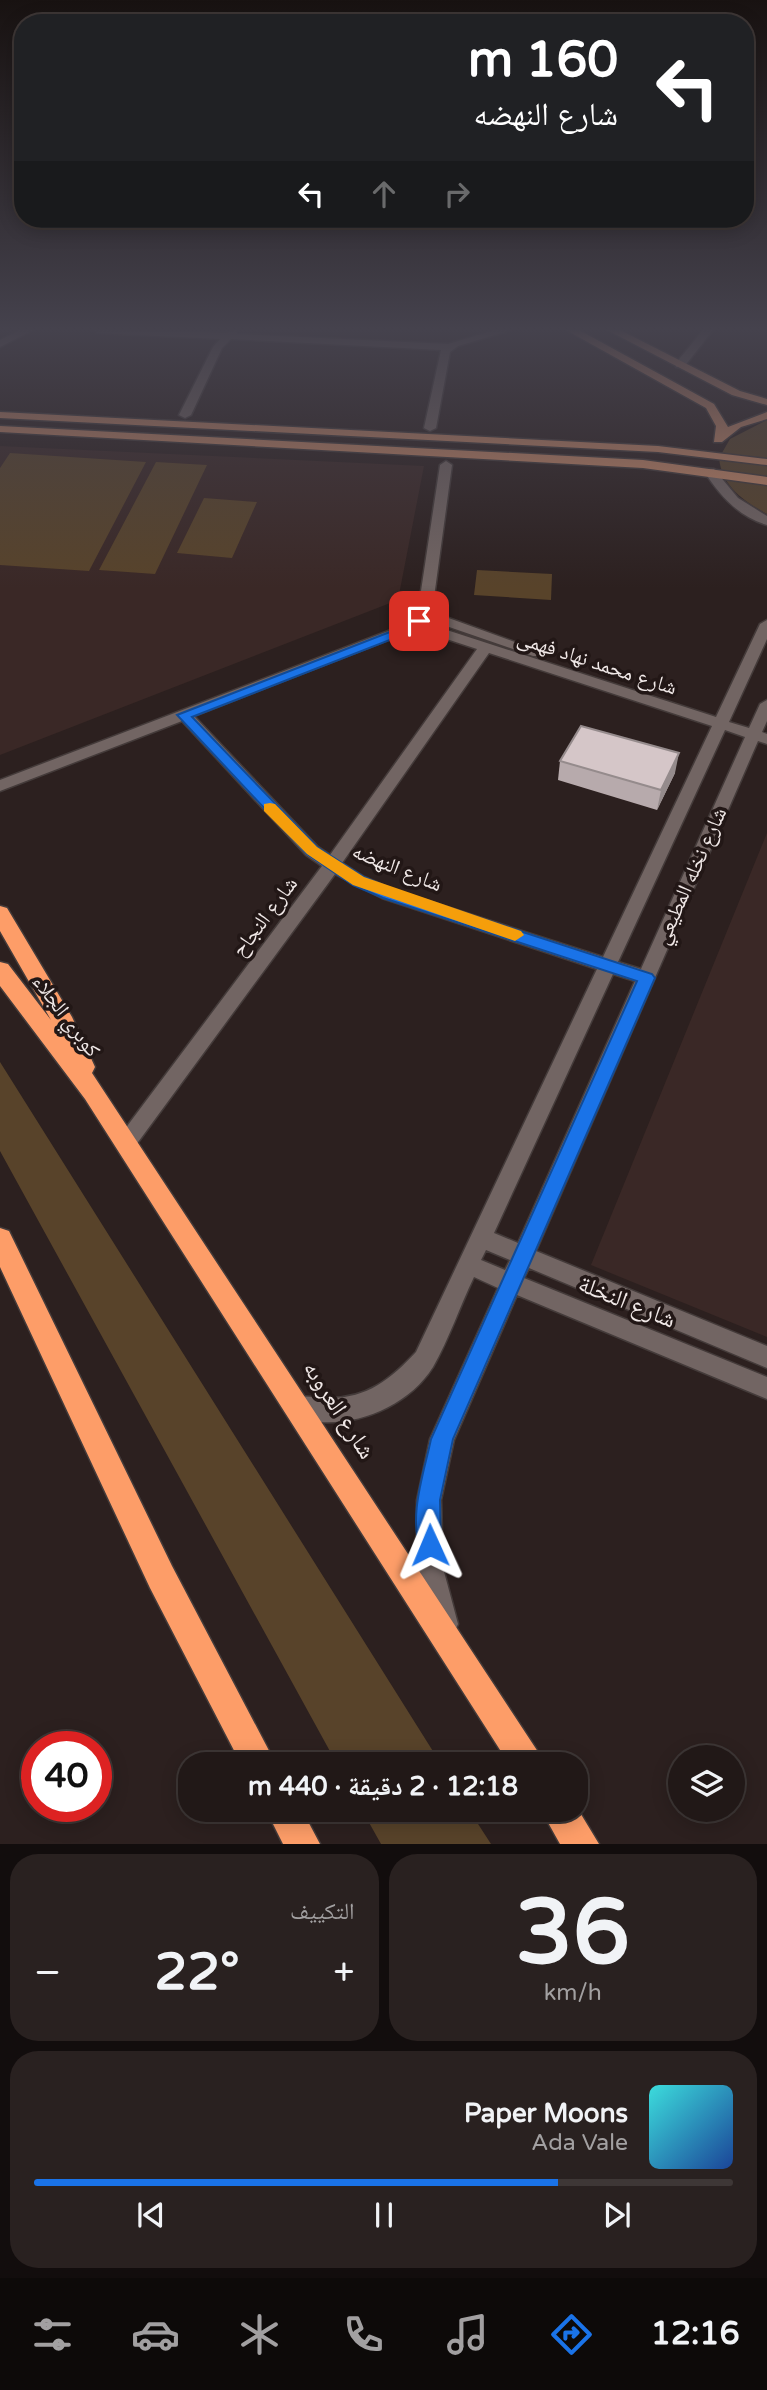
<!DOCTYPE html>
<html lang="ar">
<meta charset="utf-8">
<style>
body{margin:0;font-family:"Varela Round","Noto Naskh Arabic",sans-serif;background:#292120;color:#f1f3f6;direction:rtl;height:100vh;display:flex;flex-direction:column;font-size:26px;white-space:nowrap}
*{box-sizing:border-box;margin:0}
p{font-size:23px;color:#a2a0a1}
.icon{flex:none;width:38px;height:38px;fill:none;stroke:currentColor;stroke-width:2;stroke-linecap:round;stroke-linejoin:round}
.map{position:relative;height:1844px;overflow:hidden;direction:ltr}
.drawer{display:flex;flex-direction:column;gap:10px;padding:10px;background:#120d0d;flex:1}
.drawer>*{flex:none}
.hud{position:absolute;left:14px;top:14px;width:740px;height:214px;border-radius:28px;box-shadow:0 4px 18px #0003,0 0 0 2px #3e3736;direction:rtl;background:#202124;color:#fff;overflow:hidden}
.buttons{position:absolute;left:668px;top:1745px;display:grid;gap:14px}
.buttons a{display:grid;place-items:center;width:77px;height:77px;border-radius:50%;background:#211817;box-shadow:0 4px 18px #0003,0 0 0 2px #3e3736;font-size:35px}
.speed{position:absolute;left:21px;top:1731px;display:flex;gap:14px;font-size:35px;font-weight:700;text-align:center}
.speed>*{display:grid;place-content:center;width:91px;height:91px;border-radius:50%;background:#211817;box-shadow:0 4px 18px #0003,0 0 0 2px #3e3736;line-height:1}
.speed .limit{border:10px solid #d22;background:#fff;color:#111}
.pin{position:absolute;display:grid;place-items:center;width:60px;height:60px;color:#fff;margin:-30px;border-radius:14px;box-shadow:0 4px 10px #0006}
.me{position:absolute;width:77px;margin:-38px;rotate:359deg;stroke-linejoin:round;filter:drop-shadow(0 0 5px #0008)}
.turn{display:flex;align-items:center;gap:24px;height:147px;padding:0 21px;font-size:32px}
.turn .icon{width:91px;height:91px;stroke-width:2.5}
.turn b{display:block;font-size:49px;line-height:60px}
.lanes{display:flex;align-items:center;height:66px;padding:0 21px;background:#0003;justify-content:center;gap:35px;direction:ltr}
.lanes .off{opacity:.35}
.big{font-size:52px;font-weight:800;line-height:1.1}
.drawer .card{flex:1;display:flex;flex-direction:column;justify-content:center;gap:10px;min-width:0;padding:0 24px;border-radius:28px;background:#292120}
.drawer .dial{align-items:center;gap:0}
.dial b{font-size:91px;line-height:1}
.song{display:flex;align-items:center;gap:21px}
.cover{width:84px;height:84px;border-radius:10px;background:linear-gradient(135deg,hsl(180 70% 55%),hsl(220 70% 35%))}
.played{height:7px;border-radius:4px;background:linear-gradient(90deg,#1a73e8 75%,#3e3736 75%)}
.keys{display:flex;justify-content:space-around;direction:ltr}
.heat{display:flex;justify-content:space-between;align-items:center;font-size:38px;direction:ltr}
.drawer .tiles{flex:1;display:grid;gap:10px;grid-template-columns:1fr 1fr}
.card:last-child{grid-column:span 2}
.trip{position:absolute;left:178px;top:1752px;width:410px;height:70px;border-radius:28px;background:#211817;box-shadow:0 4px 18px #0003,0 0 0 2px #3e3736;font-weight:800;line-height:70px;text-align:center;direction:rtl}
.tabs{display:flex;height:112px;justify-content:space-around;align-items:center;background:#0d0a09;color:#a2a0a1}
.tabs .icon{width:49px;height:49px}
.tabs .active{color:#1a73e8}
.tabs b{font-size:32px;color:#f1f3f6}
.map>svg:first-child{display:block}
.built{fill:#3a2826}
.green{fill:#58432a}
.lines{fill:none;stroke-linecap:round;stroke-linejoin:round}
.minor-casing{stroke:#443b3a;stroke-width:3}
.major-casing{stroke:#443b3a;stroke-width:3}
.highway-casing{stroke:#443b3a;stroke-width:3}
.minor{fill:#726563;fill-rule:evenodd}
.major{fill:#c58766;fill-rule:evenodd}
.highway{fill:#fd9d68;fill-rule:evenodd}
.wall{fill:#b7aaac}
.shaded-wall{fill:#958b8c}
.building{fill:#d5c6c8;stroke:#958b8c;stroke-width:2}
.route{fill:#1a73e8;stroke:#114b97;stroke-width:2}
.slow{fill:#f59e0b}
.labels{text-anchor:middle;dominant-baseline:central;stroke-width:7;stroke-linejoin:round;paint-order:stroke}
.street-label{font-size:21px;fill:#f0e8e7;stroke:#221716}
.near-street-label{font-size:24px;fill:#f0e8e7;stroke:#221716}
</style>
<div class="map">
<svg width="767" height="1844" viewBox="0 0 767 1844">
<rect width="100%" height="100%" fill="#2c201f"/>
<!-- built -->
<path class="built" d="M 0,446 L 424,466 L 398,600 L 0,755 Z
M 767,833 L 767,1337 L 591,1265 Z"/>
<!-- green -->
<path class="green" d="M 767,420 L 767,514 C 744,501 722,487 719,458 L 730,439 Z
M 10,453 L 146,462 L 89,571 L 0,565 L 0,468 Z
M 156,462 L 207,465 L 155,574 L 99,570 Z
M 204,498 L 257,502 L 232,558 L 177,553 Z
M 477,570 L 552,574 L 551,600 L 474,595 Z
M 0,1062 L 441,1764 L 337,1764 L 0,1151 Z
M 362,1810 L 469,1810 L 491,1844 L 381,1844 Z"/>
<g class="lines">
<defs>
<path id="minor" d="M 20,330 L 33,330 L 0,347 L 0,340 Z
M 92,330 L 226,333 L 237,330 L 237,334 L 448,344 L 495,330 L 512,330 L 458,346 L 450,352 L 436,428 L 430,431 L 424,428 L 441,350 L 231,339 L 222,348 L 191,415 L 185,418 L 179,415 L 213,347 L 220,339 L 97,333 Z
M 703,330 L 713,330 L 684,367 L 676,367 L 676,363 Z
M 446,461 L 452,465 L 432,612 L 545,653 L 543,656 L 533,656 L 426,619 L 422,622 L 716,717 L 760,624 L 767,620 L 767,639 L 729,722 L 749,728 L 760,704 L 767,700 L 767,721 L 762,732 L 767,734 L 767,744 L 758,741 L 536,1251 L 767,1346 L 767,1368 L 529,1268 L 524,1278 L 767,1377 L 767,1399 L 517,1295 L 454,1440 L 441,1500 L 443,1568 L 458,1624 L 454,1633 L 445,1637 L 436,1633 L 417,1568 L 417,1500 L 430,1439 L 498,1288 L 474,1277 C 460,1306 449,1339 433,1367 C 405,1412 338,1435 289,1415 L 285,1407 L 289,1399 C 301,1394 313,1398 327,1398 C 366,1399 390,1380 416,1352 L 597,969 L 382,898 L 335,874 L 133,1149 L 126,1151 L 119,1149 L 116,1143 L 119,1137 L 322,866 L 306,855 L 182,721 L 0,791 L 0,780 L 404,625 L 418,611 L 440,465 ZM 416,629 L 477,649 L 330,855 L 318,847 L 194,716 ZM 489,653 L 712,726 L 603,957 L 394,890 L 364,877 L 342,863 ZM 725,730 L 745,737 L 641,969 L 618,962 ZM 613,974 L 635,981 L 518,1243 L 494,1233 ZM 486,1250 L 510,1260 L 505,1270 L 481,1260 Z
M 706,469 L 714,469 L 738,498 L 767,516 L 767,525 C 739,517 719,495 704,471 Z"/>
<path id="major" d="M 566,330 L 579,330 L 714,404 L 728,427 L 767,412 L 767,419 L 741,427 L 722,442 L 714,442 L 716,426 L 706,408 Z
M 607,330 L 620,330 L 740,391 L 767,399 L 767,405 L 732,395 Z
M 0,412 L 658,446 L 767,459 L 767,465 L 658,452 L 0,418 Z
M 0,426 L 643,460 L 767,477 L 767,485 L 643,468 L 0,432 Z"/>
<path id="highway" d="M 0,906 L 7,908 L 72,1017 L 95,1067 L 92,1073 L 546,1764 L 509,1764 L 85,1099 L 0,986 L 0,962 L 8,964 L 51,1020 L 0,931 Z
M 0,1228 L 9,1231 L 172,1566 L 276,1764 L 241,1764 L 150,1588 L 0,1267 Z
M 576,1806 L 599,1844 L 560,1844 L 541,1810 L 576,1810 Z
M 266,1810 L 302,1810 L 320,1844 L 283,1844 Z"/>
</defs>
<!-- minor casing -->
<use href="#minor" class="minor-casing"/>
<!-- major casing -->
<use href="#major" class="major-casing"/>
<!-- highway casing -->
<use href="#highway" class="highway-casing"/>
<!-- minor -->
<use href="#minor" class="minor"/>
<!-- major -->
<use href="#major" class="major"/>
<!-- highway -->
<use href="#highway" class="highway"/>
</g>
<!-- wall -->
<path class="wall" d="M 560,761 L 675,773 L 657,810 L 558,780 Z"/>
<!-- shaded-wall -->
<path class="shaded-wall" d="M 679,753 L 675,773 L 657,810 L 661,790 Z"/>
<!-- building -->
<path class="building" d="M 581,726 L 679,753 L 661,790 L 560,761 Z"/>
<!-- sky -->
<linearGradient id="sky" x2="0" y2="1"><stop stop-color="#181211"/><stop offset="0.56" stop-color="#45424d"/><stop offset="1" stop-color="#45424d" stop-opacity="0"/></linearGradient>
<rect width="767" height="588" fill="url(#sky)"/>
<!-- route -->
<path class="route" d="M 415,618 L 425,621 L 413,631 L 192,717 L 317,847 L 364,877 L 394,890 L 652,974 L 655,978 L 453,1439 L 440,1500 L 441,1545 L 438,1553 L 430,1557 L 422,1553 C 407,1519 424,1473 431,1439 L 637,981 L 383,898 L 353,885 L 307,854 L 177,715 L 405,626 Z"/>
<!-- slow -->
<path class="slow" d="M 270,803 L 275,804 L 317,847 L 364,877 L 521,931 L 524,935 L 515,941 L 353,885 L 307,854 L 264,811 L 264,804 Z"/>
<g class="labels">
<!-- street labels -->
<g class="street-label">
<text transform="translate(597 663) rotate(18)">شارع محمد نهاد فهمى</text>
<text transform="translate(397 868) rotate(22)">شارع النهضه</text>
<text transform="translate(691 876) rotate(-66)">شارع نخله المطيعي</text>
<text transform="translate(265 917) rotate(-53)">شارع النجاح</text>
<text transform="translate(66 1016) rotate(53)">كوبري الجلاء</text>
</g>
<!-- near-street labels -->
<g class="near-street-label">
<text transform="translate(627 1302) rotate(22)">شارع النخلة</text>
<text transform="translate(339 1410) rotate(57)">شارع العروبه</text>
</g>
</g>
</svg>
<div class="buttons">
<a><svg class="icon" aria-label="layers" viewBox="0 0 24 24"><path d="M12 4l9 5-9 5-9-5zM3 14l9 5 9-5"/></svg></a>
</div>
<div class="speed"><div class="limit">40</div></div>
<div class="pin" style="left:419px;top:621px;background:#d93025"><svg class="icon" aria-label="arrive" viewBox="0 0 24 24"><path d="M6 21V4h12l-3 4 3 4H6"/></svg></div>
<svg class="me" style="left:430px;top:1545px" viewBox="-20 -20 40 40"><path d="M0-17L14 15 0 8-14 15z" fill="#1a73e8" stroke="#fff" stroke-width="4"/></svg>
<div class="trip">12:18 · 2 دقيقة · 440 m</div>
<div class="hud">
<div class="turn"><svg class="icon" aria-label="left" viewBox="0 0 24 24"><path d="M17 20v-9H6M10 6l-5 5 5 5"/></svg><div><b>160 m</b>شارع النهضه</div></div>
<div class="lanes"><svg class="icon" aria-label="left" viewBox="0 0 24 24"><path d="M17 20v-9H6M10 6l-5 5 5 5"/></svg><svg class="icon off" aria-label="ahead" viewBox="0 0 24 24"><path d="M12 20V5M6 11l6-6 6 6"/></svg><svg class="icon off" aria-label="right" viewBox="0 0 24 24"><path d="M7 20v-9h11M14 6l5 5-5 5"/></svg></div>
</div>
</div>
<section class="drawer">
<div class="tiles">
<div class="card dial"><b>36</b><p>km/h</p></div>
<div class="card"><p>التكييف</p>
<div class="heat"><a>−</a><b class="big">22°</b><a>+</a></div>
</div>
<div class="card">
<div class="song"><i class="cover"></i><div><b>Paper Moons</b><p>Ada Vale</p></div></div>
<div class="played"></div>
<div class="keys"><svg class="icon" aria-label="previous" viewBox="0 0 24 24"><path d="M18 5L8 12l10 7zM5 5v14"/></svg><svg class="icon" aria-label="pause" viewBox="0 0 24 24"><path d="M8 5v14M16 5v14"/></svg><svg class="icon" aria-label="next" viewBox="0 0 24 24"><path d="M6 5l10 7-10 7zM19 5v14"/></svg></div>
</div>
</div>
</section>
<nav class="tabs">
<b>12:16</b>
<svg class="icon active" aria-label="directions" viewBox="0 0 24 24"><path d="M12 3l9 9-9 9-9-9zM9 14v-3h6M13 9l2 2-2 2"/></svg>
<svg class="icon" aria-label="music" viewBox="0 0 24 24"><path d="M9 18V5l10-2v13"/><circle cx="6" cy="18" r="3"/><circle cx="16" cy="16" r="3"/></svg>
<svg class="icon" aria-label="phone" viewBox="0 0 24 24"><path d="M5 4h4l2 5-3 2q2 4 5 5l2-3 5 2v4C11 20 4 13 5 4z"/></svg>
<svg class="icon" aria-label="climate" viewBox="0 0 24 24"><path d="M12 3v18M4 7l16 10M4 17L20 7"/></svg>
<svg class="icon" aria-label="car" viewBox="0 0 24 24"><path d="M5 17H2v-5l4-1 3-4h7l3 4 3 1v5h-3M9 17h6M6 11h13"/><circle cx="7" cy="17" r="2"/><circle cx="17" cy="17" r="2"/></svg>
<svg class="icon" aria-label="filters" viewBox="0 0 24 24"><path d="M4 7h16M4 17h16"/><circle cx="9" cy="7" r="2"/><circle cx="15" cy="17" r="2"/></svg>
</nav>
